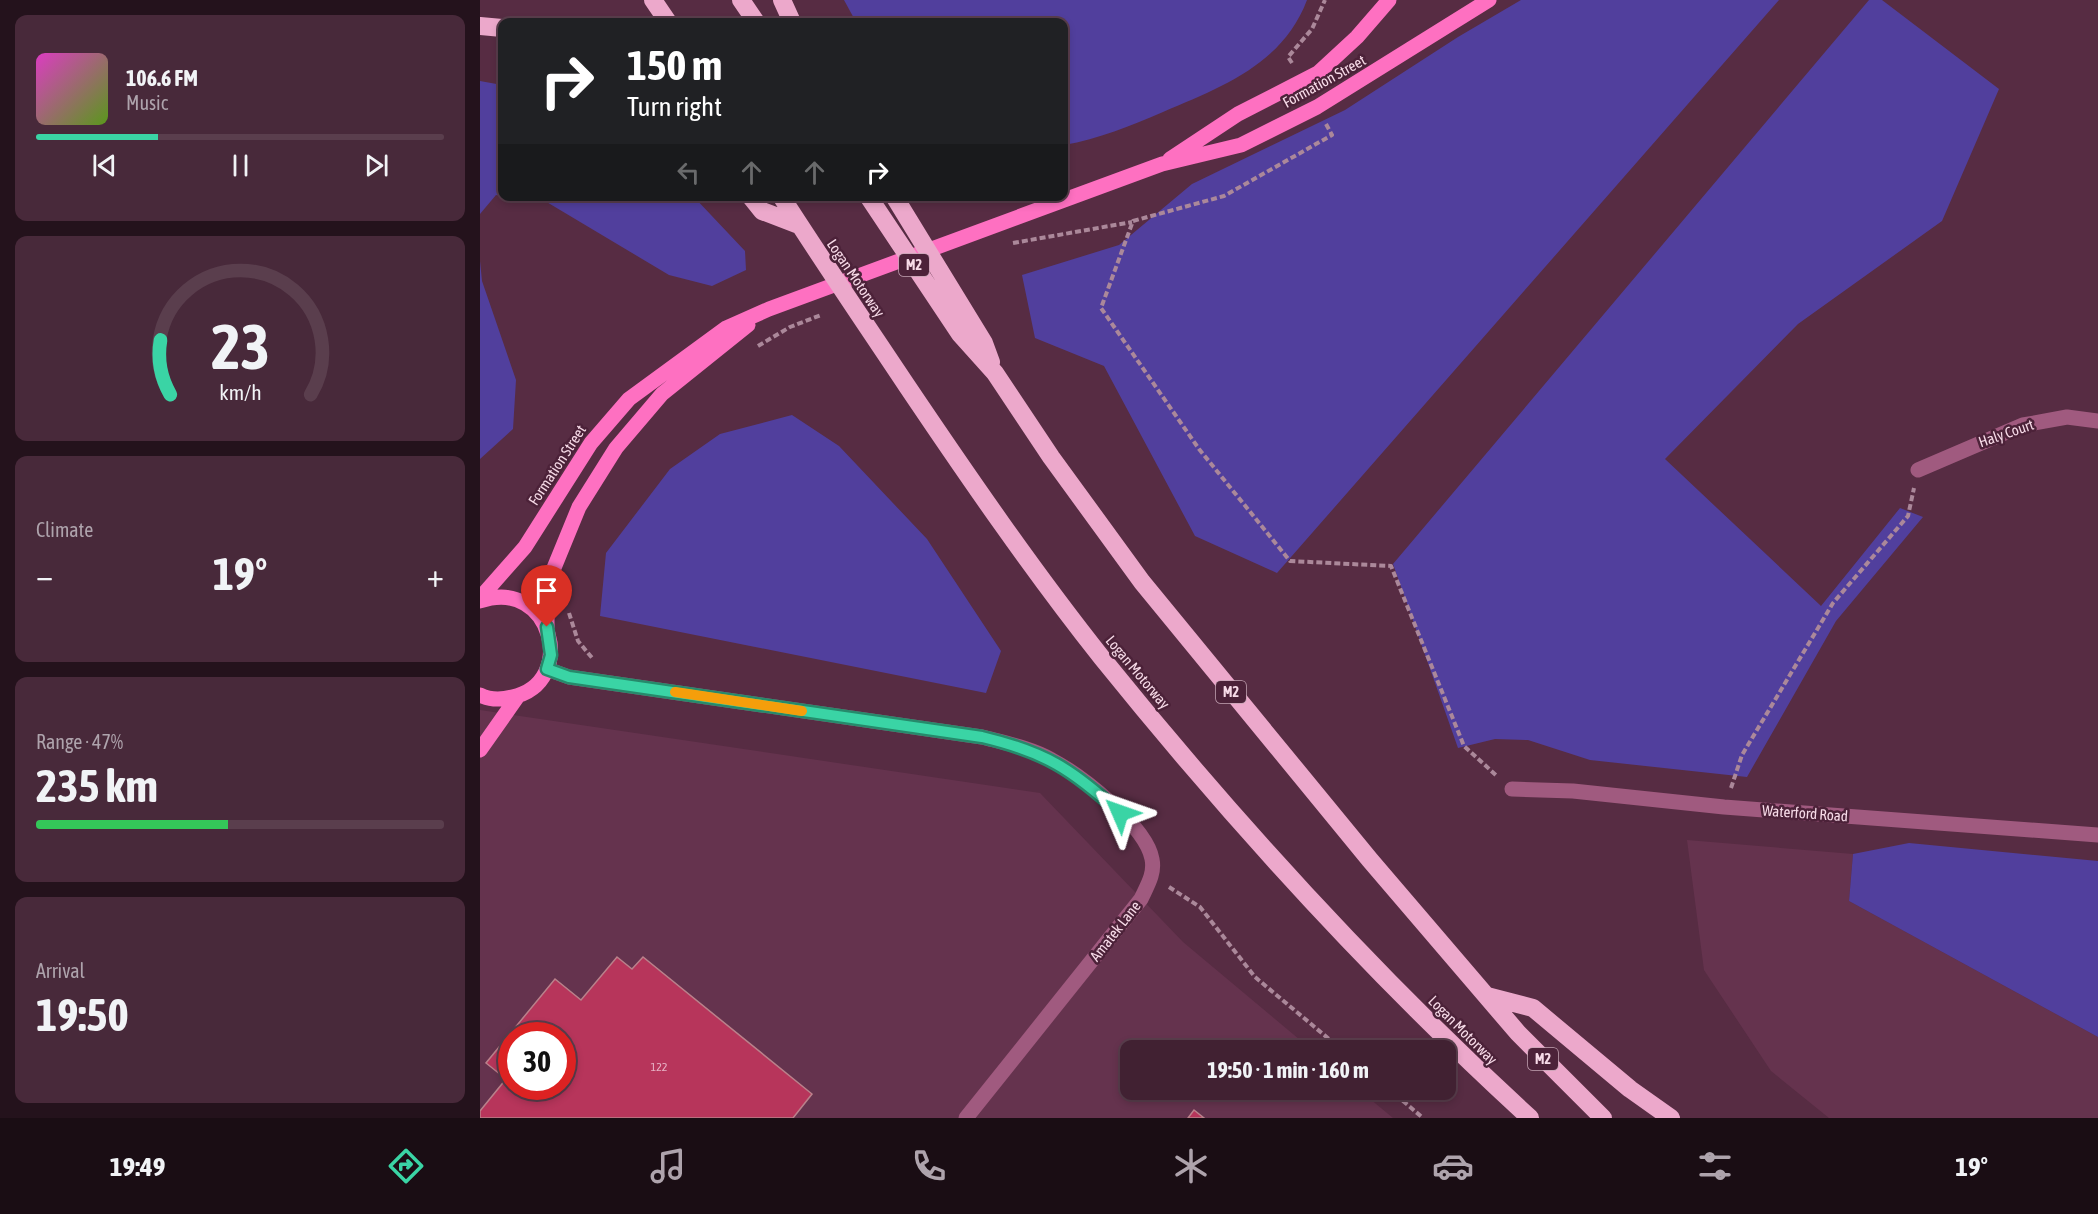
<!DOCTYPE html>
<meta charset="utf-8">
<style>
body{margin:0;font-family:"Asap Condensed",sans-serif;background:#48293a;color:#f1f3f6;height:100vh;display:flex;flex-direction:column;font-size:22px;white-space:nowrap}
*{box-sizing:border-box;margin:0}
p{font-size:20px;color:#aea3ac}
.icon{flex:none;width:33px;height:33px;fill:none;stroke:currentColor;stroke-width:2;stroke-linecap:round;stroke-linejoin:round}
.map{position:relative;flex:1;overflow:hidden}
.drawer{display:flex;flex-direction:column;gap:15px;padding:15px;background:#24121c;width:480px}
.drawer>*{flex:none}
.hud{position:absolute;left:18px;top:18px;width:570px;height:183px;border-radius:12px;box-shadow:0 3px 9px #0003,0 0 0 2px #5a3e4d;background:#202124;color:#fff;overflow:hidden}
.speed{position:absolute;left:18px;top:1022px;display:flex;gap:12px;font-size:30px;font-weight:700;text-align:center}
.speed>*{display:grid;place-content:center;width:78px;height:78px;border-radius:50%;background:#412132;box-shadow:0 3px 9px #0003,0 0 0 2px #5a3e4d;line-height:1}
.speed .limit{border:9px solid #d22;background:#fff;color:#111}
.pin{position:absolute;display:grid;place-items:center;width:51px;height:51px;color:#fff;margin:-62px -26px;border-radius:50% 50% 50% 0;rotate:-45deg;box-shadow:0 0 6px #0007}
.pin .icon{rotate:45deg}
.me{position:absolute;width:66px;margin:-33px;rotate:313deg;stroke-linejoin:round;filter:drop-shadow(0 0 4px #0008)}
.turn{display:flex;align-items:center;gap:21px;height:126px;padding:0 30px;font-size:27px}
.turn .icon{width:78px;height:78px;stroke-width:2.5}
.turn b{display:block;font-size:42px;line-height:51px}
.lanes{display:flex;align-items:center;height:57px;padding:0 30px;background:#0003;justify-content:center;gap:30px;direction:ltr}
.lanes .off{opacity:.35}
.big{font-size:45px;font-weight:700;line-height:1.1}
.drawer .widget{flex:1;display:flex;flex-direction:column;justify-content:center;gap:9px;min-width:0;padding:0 21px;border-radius:12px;background:#48293a}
.drawer .dial{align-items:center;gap:0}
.dial svg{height:156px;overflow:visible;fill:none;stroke:#5a3e4d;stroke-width:7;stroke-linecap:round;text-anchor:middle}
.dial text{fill:#f1f3f6;stroke:none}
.song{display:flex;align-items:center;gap:18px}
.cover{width:72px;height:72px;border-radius:9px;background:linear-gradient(135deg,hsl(310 70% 55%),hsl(90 70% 35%))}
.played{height:6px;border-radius:3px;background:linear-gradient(90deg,#3ad4a5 30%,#5a3e4d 30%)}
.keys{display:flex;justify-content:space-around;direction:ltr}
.heat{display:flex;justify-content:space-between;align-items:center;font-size:33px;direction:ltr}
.charge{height:9px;border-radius:4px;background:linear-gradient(90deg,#34c759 47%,#5a3e4d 0)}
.trip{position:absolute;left:640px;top:1040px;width:336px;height:60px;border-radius:12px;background:#412132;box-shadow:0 3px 9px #0003,0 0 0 2px #5a3e4d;font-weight:700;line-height:60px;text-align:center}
.tabs{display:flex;height:96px;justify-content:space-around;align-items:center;background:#1a0d14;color:#aea3ac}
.tabs .icon{width:42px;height:42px}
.tabs .selected{color:#3ad4a5}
.tabs b{font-size:27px;color:#f1f3f6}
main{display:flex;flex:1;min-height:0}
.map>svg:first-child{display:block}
.built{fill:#65334e;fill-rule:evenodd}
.green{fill:#513f9d}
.building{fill:#b7355b;stroke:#ba818b;stroke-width:1.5;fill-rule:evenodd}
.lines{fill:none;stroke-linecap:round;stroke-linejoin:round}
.path{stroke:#ab889a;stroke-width:4;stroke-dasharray:6 3;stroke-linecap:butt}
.minor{stroke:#a05a7f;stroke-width:15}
.major{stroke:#fe70c1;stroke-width:15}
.highway{stroke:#eca8cb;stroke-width:18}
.route-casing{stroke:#268a6b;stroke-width:15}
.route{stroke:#3ad4a5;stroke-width:10}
.slow{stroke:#f59e0b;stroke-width:10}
.labels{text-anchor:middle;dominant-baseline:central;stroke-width:5;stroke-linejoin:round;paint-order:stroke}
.number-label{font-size:12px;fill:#e7b2c5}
.shield{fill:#4c2239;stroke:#c4a4b4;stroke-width:1.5}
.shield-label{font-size:14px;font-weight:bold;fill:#f7dbe8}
.street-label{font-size:15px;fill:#f7dbe8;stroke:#4c2239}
</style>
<main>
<section class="drawer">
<div class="widget">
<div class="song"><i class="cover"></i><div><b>106.6 FM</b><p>Music</p></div></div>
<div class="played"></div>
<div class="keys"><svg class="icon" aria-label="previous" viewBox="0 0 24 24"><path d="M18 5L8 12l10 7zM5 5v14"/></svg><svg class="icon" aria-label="pause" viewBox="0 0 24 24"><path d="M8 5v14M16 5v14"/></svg><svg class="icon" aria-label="next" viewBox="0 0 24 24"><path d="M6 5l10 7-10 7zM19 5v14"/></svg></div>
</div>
<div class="widget dial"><svg viewBox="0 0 100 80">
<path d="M14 69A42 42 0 1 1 86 69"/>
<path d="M14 69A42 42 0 0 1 9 41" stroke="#3ad4a5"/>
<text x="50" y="56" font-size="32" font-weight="700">23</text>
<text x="50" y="72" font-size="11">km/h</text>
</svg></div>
<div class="widget"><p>Climate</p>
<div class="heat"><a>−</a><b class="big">19°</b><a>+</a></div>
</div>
<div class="widget"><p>Range · 47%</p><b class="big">235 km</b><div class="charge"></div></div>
<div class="widget"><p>Arrival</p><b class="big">19:50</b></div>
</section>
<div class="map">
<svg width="1618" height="1118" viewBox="0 0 1618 1118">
<rect width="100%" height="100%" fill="#572c43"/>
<!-- built -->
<path class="built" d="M 0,710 L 560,793 L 703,942 L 832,1050 L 651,1050 L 651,1089 L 878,1089 L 913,1118 L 0,1118 ZM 32,1035 L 82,1035 L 82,1086 L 32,1086 Z
M 1207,840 L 1373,854 L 1369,901 L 1618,1037 L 1618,1118 L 1349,1118 L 1291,1071 L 1224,970 Z"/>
<!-- green -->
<path class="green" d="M 364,0 L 827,0 C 803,64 742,87 683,112 C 650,126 619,139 584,145 L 584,22 L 376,22 Z
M 1041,0 L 1299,0 L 797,573 L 715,536 L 624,366 L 555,338 L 542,275 L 639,245 L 712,184 L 865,110 L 978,37 Z
M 1389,0 L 1402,0 L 1519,89 L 1462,221 L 1318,324 L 1185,459 L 1341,606 L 1420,508 L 1443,517 L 1356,621 L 1267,777 L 1110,760 L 1048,740 L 1015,739 L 978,748 L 913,564 Z
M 0,81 L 22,85 L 22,196 L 16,195 L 0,214 Z
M 31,197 L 214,197 L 265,251 L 266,270 L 232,286 L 189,275 L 65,201 Z
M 0,261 L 2,281 L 36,380 L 33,429 L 0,459 Z
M 312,415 L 359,446 L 447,539 L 521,651 L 506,693 L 120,616 L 126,553 L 190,469 L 240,434 Z
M 1429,843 L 1618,861 L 1618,1037 L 1369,901 L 1373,854 Z"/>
<!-- building -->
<path class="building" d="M 137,957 L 152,969 L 163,957 L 332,1094 L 313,1118 L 0,1118 L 0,1111 L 26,1079 L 6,1063 L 75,979 L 101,1000 ZM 32,1035 L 82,1035 L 82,1086 L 32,1086 Z
M 714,1110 L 724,1118 L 708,1118 Z"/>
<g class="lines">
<!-- path -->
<path class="path" d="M 812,63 L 808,57 L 832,29 L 845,0
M 846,124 L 852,135 L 744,196 L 653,221 L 621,308 L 719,449 L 810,561 L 911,566 L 984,746 L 1018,777
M 533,243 L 652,222
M 278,346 L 310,327 L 341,315
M 89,613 L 98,641 L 113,659
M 1251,788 L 1262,755 L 1353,603 L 1428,516 L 1434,488
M 689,887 L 720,907 L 775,977 L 862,1050
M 909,1089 L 943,1118"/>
<!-- minor -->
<path class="minor" d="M 1438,470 L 1543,425 L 1587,417 L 1618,421
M 67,669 L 89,677 L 502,737 C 525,743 551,748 572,760 C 602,776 666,826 672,859 C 675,874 667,886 661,899 L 486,1118
M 1032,789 L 1093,791 L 1244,807 L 1618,835"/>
<!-- major -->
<path class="major" d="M 690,159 L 758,114 L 838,73 L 877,37 L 909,0
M 0,598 L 45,547 L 111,443 L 149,399 L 246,328 L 289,309 L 682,164 L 761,145 L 837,107 L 1009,0
M 0,601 C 72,576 99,683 32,697 C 21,700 10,700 0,695
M 67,627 L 67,585 L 99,507 L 136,448 L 182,394 L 268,325
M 0,750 L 38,696"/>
<!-- highway -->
<path class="highway" d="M 173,0 L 188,22
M 261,0 L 276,22
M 302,0 L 312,22
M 0,26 L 22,28
M 270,196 L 282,211 L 319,225
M 301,196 C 342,260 385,323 427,386 C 489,478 553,571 622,658 C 751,818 899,980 1050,1118
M 388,196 L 480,334 L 515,373 L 571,457 L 662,582 L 890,860 L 1038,1033 L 1123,1118
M 414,196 L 504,343 L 511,362
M 1007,996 L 1053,1008 L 1150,1089 L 1191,1118"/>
</g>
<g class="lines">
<defs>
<path id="route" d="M 67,627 L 71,655 L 67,669 L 89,677 L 502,737 C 565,752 592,769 640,813"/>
</defs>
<!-- route casing -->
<use href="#route" class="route-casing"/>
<!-- route -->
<use href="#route" class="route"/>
<!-- slow -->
<path class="slow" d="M 195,692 L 322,711"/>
</g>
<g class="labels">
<!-- number labels -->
<g class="number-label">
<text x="179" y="1067">122</text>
</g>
<!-- shield labels -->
<g class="shield">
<rect x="419" y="254" width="30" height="22" rx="4.5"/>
<rect x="736" y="681" width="30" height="22" rx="4.5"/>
<rect x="1048" y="1048" width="30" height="22" rx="4.5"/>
</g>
<g class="shield-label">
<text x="434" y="265">M2</text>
<text x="751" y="692">M2</text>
<text x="1063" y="1059">M2</text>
</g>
<!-- street labels -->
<g class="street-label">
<text transform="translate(844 81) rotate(-29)">Formation Street</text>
<text transform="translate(376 278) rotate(56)">Logan Motorway</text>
<text transform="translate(1526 433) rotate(-19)">Haly Court</text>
<text transform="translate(77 465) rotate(-57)">Formation Street</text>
<text transform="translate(658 672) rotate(50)">Logan Motorway</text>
<text transform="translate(1325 813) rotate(4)">Waterford Road</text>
<text transform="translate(635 931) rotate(-52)">Amatek Lane</text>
<text transform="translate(983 1030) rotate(45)">Logan Motorway</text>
</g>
</g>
</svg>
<div class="speed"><div class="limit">30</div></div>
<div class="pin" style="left:67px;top:627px;background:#d93025"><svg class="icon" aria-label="arrive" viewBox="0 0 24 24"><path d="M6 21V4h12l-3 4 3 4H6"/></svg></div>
<svg class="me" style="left:640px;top:813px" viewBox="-20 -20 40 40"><path d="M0-17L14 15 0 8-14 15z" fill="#3ad4a5" stroke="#fff" stroke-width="4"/></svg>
<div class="trip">19:50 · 1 min · 160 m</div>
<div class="hud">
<div class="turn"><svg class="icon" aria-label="right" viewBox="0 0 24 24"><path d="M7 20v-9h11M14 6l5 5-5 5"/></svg><div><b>150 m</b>Turn right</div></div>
<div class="lanes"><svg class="icon off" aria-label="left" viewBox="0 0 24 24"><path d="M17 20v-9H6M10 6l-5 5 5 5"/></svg><svg class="icon off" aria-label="ahead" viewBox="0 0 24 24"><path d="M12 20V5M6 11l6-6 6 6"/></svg><svg class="icon off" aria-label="ahead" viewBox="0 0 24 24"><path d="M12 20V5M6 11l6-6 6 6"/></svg><svg class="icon" aria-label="right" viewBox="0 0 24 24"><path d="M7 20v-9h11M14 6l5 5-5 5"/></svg></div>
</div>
</div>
</main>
<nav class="tabs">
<b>19:49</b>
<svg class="icon selected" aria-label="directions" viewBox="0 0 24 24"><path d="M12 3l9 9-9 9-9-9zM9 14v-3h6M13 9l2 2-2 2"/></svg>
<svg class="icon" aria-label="music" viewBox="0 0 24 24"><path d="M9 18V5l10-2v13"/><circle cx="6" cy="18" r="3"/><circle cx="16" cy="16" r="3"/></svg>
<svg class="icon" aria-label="phone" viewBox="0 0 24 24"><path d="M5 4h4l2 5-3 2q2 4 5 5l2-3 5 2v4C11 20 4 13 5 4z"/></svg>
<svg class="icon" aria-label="climate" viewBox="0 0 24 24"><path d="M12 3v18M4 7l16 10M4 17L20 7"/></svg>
<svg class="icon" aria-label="car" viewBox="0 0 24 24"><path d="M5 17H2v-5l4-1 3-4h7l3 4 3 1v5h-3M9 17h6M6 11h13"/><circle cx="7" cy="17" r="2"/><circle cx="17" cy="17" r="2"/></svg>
<svg class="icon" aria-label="filters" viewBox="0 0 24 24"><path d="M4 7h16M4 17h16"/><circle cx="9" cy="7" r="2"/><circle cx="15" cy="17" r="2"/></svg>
<b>19°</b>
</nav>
